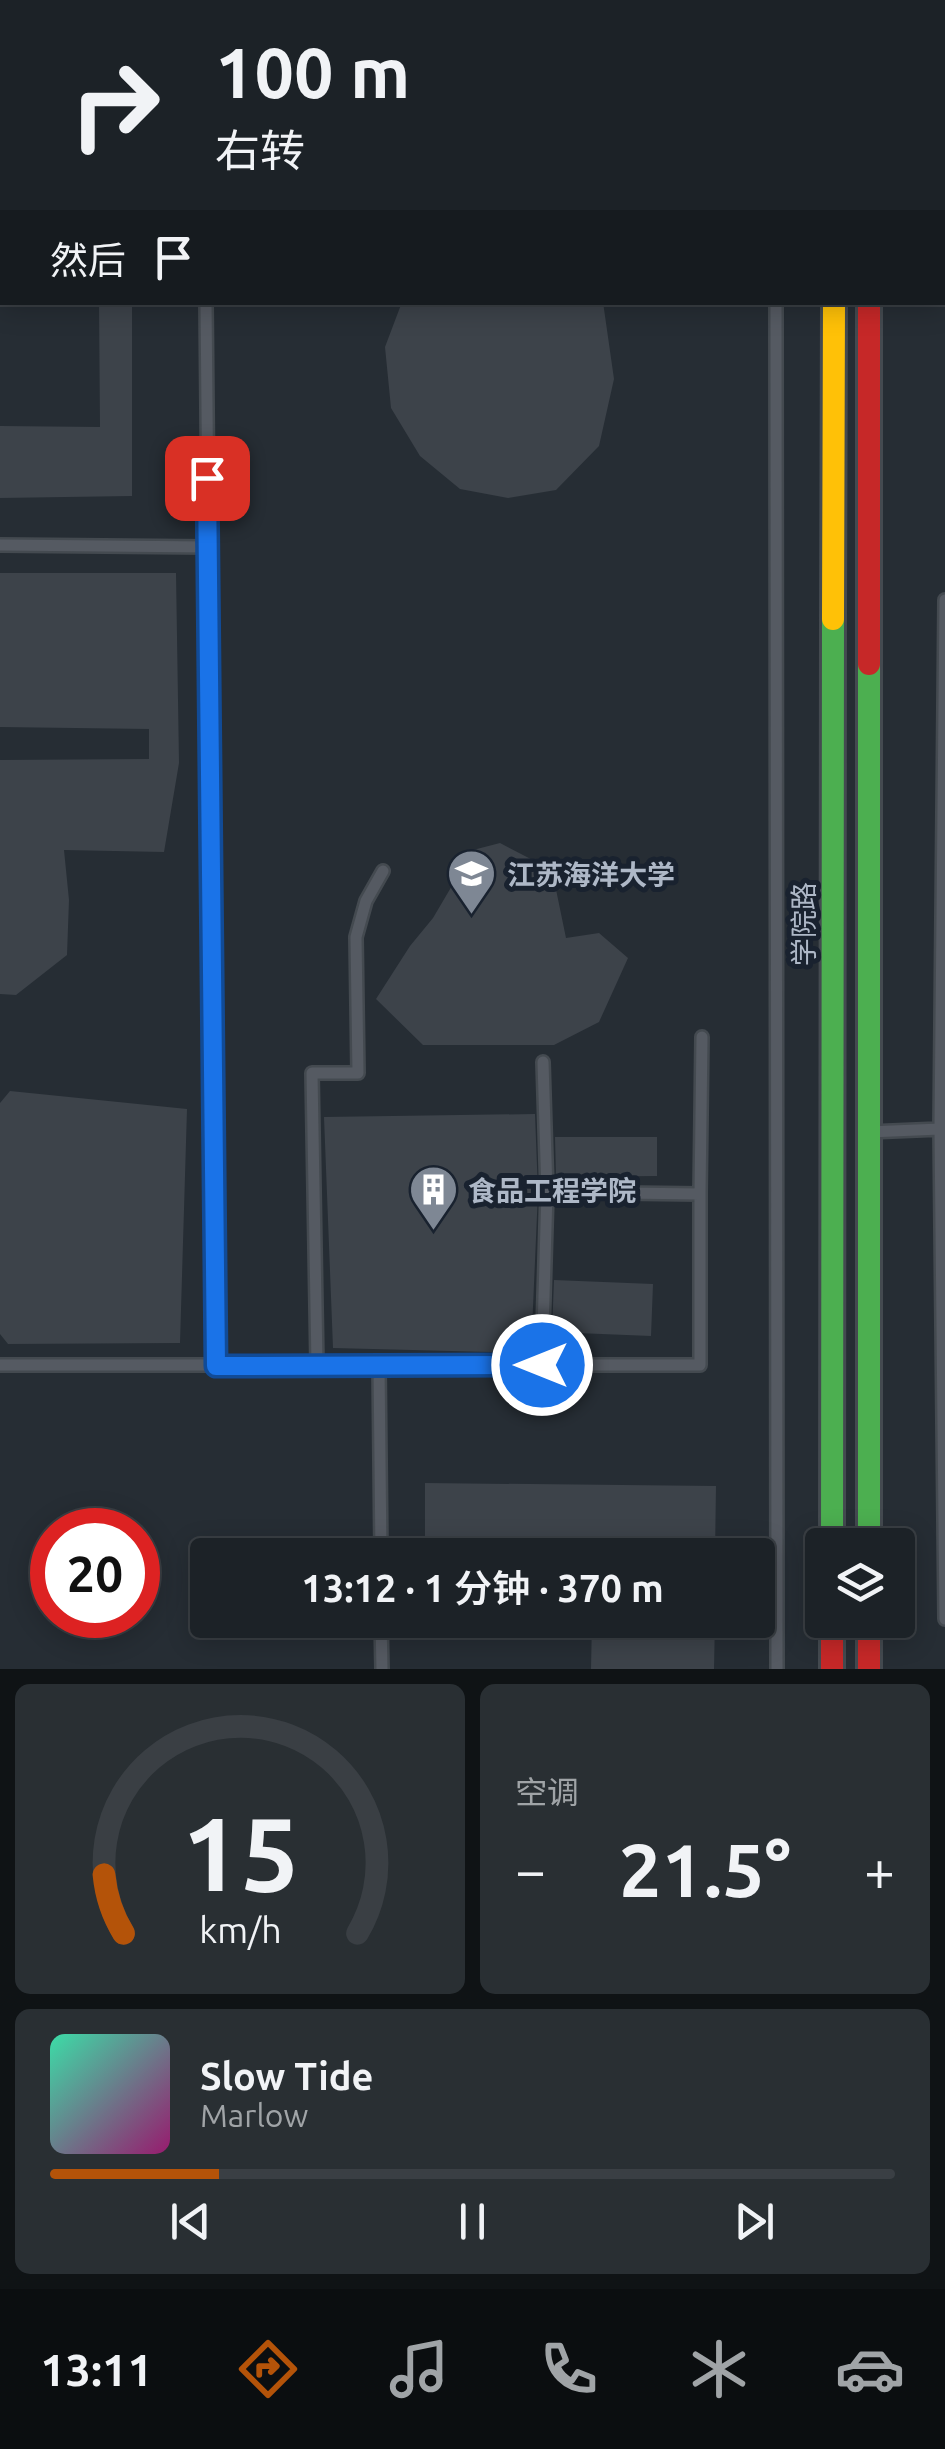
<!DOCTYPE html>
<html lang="zh">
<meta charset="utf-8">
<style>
body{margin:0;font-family:Ubuntu,"Noto Sans SC",sans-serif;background:#292f33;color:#f1f3f6;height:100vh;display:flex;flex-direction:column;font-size:38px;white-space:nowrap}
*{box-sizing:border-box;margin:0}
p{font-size:32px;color:#a0a4a7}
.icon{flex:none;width:55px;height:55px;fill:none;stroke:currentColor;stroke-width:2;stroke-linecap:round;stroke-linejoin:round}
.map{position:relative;height:1669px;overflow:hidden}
.panel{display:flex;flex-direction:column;gap:15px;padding:15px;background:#0f1315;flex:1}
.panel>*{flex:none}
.top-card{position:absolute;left:0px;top:0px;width:945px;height:305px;box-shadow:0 5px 25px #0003,0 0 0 2px #3a3f44;background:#1c2227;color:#f1f3f6;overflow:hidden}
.buttons{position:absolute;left:805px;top:1528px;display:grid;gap:20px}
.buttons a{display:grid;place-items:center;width:110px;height:110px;border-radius:10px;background:#1c2227;box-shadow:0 5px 25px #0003,0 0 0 2px #3a3f44;font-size:50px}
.speed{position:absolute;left:30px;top:1508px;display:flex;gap:20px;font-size:50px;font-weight:700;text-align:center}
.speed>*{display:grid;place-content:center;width:130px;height:130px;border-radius:50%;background:#1c2227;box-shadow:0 5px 25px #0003,0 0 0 2px #3a3f44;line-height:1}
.speed .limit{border:15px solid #d22;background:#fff;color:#111}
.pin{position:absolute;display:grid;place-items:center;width:85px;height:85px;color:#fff;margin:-42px;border-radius:20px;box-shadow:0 5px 15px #0006}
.me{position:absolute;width:110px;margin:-55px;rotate:270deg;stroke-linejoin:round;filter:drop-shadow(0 0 8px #0008)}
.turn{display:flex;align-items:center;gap:35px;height:210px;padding:0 50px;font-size:45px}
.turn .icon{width:130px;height:130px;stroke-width:2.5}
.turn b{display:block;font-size:70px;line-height:85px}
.then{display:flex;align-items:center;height:95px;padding:0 50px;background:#0003;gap:20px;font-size:38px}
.big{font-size:75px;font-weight:600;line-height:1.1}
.panel .tile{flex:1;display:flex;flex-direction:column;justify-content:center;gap:15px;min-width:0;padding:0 35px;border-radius:15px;background:#292f33}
.panel .dial{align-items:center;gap:0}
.dial svg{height:260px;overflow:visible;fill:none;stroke:#3a3f44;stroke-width:7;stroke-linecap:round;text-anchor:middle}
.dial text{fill:#f1f3f6;stroke:none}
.song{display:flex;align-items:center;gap:30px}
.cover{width:120px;height:120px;border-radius:15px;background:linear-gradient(135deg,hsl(160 70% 55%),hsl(320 70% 35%))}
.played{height:10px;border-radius:5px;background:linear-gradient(90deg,#b45309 20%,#3a3f44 20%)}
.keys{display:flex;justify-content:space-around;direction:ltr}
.heat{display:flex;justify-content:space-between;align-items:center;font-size:55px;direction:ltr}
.panel .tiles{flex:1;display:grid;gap:15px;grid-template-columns:1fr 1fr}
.tile:last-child{grid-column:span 2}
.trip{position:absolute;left:190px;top:1538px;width:585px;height:100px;border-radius:10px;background:#1c2227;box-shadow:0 5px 25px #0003,0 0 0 2px #3a3f44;font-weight:600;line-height:100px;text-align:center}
.tabs{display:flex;height:160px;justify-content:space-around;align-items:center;background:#0b0e10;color:#a0a4a7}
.tabs .icon{width:70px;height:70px}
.tabs .active{color:#b45309}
.tabs b{font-size:45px;color:#f1f3f6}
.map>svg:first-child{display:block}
.building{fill:#3d434a}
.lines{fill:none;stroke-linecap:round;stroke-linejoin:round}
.lane-casing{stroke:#444a50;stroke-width:16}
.fast-casing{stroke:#444a50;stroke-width:28}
.slow-casing{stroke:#444a50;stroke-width:28}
.jam-casing{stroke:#444a50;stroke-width:28}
.lane{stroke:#555a62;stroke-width:11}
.fast{stroke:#4caf50;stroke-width:22}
.slow{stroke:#ffc107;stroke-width:22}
.jam{stroke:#c62828;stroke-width:22}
.route-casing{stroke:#114b97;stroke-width:25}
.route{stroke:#1a73e8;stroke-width:18}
.labels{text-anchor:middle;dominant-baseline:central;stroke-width:10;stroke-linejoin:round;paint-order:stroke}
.poi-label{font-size:28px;font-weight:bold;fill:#aeb8c7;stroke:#19222f;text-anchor:start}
.street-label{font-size:28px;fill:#aeb8c7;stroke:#19222f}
</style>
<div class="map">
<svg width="945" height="1669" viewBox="0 0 945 1669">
<rect width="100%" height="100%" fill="#262d34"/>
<!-- building -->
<path class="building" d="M 99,302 L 132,302 L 132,496 L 0,498 L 0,426 L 100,427 Z
M 402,302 L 603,302 L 614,379 L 599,446 L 556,490 L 508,498 L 460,489 L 420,456 L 391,408 L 385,347 Z
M 0,573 L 176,573 L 179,763 L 164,852 L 64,850 L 69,900 L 67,955 L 16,995 L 0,994 L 0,760 L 149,759 L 149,729 L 0,727 Z
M 500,843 L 552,870 L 566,938 L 599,933 L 628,958 L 599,1022 L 554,1045 L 423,1045 L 376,999 L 410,946 L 433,918 L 473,850 Z
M 10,1091 L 187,1109 L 180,1343 L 8,1344 L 0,1334 L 0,1103 Z
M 535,1114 L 538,1192 L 531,1353 L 333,1348 L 324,1117 Z
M 555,1137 L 657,1137 L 657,1176 L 556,1177 Z
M 554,1280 L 653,1284 L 651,1336 L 552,1332 Z
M 425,1483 L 716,1486 L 715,1555 L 593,1555 L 593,1547 L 425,1545 Z
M 592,1620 L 715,1620 L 714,1669 L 591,1669 Z"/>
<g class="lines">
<defs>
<path id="lane" d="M 205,0 L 205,2
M 775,0 L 775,2
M 206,302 L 216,1366
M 776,302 L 777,1669
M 0,545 L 208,547
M 945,600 L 940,1129 L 945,1619
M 869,1132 L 940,1129
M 547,1192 L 700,1194 L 702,1037
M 0,1365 L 700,1365 L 700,1194
M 317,1365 L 312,1073 L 358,1073 L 356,937 L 366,901 L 383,871
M 379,1365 L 381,1555
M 542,1365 L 547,1192 L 543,1062
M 381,1620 L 382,1669"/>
<path id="fast" d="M 869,0 L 869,2
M 869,664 L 869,1545
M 832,1545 L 833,619"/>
<path id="slow" d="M 835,0 L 835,2
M 833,619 L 834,302"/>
<path id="jam" d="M 869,302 L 869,664
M 832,1620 L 832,1669
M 869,1620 L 869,1669"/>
</defs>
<!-- lane casing -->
<use href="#lane" class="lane-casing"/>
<!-- fast casing -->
<use href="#fast" class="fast-casing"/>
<!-- slow casing -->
<use href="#slow" class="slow-casing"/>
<!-- jam casing -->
<use href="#jam" class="jam-casing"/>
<!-- lane -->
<use href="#lane" class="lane"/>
<!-- fast -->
<use href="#fast" class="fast"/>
<!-- slow -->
<use href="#slow" class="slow"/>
<!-- jam -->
<use href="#jam" class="jam"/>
</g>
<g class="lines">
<defs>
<path id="route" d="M 207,478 L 216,1366 L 542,1365"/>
</defs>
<!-- route casing -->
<use href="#route" class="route-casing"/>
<!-- route -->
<use href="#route" class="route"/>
</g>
<!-- icons -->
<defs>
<symbol id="university-pin" viewBox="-11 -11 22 30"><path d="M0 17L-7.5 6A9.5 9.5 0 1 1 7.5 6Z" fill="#7e8794" stroke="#19222f"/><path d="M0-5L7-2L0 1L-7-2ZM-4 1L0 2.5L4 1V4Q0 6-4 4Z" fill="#fff"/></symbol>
<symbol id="building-pin" viewBox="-11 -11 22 30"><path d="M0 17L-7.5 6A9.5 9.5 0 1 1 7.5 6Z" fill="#7e8794" stroke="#19222f"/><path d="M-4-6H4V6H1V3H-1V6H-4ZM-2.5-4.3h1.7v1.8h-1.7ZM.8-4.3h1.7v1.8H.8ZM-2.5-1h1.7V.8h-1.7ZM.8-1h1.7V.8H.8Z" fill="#fff"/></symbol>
</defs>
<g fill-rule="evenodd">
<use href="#university-pin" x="444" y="846" width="55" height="75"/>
<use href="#building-pin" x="406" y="1162" width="55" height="75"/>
</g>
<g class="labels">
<!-- poi labels -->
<g class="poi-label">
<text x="507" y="874">江苏海洋大学</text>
<text x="468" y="1190">食品工程学院</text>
</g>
<!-- street labels -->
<g class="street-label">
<text transform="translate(803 924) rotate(-90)">学院路</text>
</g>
</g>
</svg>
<div class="buttons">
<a><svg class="icon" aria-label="layers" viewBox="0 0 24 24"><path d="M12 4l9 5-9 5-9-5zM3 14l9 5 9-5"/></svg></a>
</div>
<div class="speed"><div class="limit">20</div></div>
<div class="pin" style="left:207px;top:478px;background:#d93025"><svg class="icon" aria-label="arrive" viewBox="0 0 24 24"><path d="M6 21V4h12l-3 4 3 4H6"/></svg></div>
<svg class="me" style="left:542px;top:1365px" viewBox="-20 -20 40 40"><circle r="17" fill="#1a73e8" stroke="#fff" stroke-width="3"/><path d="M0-11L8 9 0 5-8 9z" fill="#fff"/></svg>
<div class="trip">13:12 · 1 分钟 · 370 m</div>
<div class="top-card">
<div class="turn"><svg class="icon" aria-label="right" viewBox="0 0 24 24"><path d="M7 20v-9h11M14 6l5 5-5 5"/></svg><div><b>100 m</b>右转</div></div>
<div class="then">然后<svg class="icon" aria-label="arrive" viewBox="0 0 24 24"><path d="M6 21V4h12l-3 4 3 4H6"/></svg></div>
</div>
</div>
<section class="panel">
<div class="tiles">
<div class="tile dial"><svg viewBox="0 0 100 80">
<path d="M14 69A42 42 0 1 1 86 69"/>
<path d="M14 69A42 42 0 0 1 8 51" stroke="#b45309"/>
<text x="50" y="56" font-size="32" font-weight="700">15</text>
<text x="50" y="72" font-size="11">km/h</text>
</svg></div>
<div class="tile"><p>空调</p>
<div class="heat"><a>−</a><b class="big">21.5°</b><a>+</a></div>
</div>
<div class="tile">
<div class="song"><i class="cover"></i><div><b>Slow Tide</b><p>Marlow</p></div></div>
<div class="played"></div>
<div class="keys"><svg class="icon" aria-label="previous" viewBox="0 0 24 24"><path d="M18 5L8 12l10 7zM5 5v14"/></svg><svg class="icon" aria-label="pause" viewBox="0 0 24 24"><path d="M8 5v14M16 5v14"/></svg><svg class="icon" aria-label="next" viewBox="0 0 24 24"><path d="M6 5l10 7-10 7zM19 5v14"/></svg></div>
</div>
</div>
</section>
<nav class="tabs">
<b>13:11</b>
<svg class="icon active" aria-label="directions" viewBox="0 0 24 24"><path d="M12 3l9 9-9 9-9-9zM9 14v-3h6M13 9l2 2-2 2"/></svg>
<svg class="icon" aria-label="music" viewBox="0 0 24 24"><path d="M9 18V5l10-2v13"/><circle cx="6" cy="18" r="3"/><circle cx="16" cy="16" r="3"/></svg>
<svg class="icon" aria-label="phone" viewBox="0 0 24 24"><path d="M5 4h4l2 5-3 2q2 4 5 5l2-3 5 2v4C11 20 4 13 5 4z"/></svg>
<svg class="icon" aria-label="climate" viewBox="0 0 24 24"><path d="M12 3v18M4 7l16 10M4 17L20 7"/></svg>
<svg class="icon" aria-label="car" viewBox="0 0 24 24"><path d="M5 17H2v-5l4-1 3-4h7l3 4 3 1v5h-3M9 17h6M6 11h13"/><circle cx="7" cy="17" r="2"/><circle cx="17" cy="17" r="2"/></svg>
</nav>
